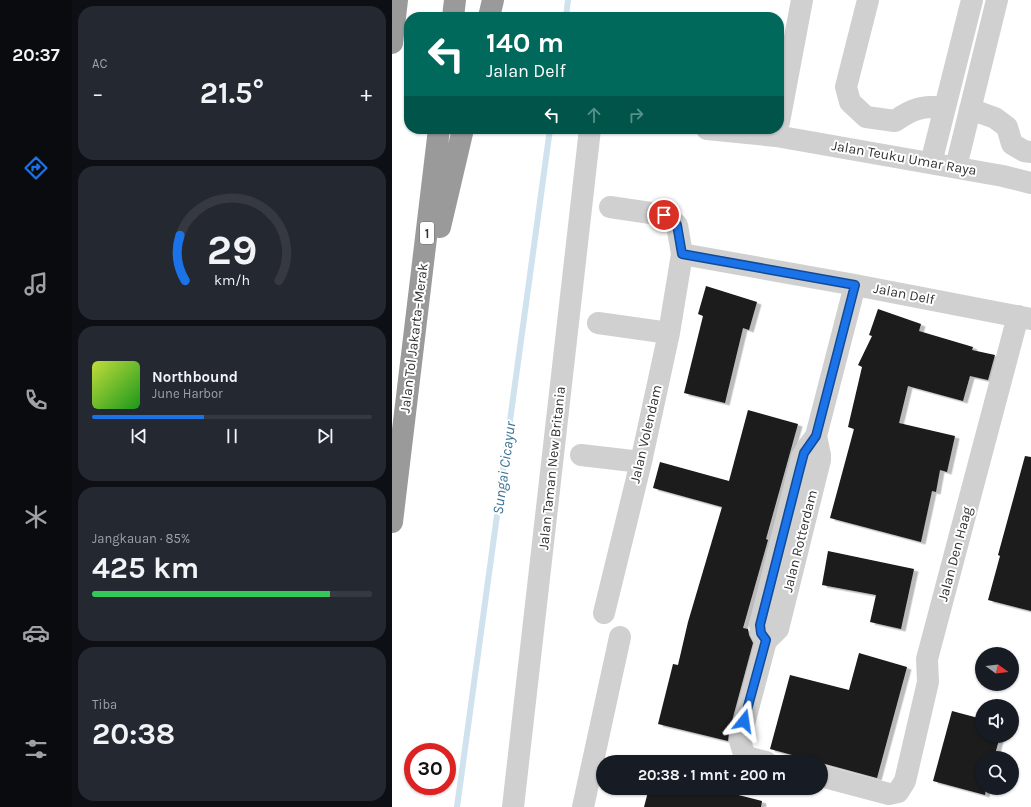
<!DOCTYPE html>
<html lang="id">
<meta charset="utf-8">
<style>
body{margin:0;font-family:Karla,sans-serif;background:#242831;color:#f1f3f6;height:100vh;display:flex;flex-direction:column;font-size:15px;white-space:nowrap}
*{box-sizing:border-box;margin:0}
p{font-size:13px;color:#9ea1a6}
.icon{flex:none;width:22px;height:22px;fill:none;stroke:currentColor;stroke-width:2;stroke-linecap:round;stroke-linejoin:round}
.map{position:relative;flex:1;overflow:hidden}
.panel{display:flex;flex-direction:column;gap:6px;padding:6px;background:#0d0f14;width:320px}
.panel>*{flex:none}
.hud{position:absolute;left:12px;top:12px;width:380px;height:122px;border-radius:16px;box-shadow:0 1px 3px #0004;background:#00695c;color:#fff;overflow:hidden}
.needle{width:26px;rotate:105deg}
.tools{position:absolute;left:583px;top:647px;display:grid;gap:8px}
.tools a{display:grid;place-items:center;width:44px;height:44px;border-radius:50%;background:#171b24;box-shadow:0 1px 3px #0004;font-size:20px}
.speed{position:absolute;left:12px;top:743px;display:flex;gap:8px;font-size:20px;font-weight:700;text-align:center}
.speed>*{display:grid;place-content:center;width:52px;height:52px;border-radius:50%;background:#171b24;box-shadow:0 1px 3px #0004;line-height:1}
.speed .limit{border:6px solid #d22;background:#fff;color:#111}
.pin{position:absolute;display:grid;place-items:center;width:34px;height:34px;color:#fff;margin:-17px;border:2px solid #fff;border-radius:50%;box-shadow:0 1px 4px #0007}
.me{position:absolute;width:44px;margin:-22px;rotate:15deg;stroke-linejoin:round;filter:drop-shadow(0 0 3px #0008)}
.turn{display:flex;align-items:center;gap:14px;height:84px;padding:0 16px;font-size:18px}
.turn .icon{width:52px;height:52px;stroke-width:2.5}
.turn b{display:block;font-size:28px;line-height:34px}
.lanes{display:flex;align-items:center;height:38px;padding:0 16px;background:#0003;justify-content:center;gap:20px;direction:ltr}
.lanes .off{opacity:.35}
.big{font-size:30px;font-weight:700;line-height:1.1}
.panel .card{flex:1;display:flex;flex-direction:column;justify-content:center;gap:6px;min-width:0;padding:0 14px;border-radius:16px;background:#242831}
.panel .dial{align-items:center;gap:0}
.dial svg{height:104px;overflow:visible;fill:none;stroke:#363941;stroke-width:7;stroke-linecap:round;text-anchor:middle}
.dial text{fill:#f1f3f6;stroke:none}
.song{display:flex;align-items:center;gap:12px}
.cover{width:48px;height:48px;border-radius:6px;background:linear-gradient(135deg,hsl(70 70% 55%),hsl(120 70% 35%))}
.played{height:4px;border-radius:2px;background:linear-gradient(90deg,#1a73e8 40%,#363941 40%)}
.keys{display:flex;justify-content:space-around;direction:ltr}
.heat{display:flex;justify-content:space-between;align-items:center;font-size:22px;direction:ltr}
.charge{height:6px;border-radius:3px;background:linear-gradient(90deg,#34c759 85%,#363941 0)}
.trip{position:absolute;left:204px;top:755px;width:232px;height:40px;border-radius:20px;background:#171b24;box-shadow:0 1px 3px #0004;font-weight:700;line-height:40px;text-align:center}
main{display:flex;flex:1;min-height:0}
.dock{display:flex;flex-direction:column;width:72px;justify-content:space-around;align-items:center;background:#090b0e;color:#9ea1a6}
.dock .icon{width:28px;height:28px}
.dock .active{color:#1a73e8}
.dock b{font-size:18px;color:#f1f3f6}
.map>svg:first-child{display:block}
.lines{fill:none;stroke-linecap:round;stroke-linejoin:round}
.stream{stroke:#cfe2ee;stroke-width:6}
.building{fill:#1a1a1a;filter:url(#shadow)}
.street{stroke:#d0d0d0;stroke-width:22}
.highway{stroke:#9a9a9a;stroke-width:22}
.route-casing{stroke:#114b97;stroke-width:10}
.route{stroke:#1a73e8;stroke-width:7}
.labels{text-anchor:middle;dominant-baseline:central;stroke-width:4;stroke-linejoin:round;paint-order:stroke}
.shield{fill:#fff;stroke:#707070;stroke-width:1}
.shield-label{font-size:13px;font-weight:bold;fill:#333}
.street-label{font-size:14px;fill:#333;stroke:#fff}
.water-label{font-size:15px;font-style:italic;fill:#3f7597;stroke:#fff}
</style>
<main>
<nav class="dock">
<b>20:37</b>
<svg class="icon active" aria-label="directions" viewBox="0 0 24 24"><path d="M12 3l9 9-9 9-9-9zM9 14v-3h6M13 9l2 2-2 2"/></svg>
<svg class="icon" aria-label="music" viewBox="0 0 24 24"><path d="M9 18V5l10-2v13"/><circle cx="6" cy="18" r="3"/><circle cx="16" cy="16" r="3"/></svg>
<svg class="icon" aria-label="phone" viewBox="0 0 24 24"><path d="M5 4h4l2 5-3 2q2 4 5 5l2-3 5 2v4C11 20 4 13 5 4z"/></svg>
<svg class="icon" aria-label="climate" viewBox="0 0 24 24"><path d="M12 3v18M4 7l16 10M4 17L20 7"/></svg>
<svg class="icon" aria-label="car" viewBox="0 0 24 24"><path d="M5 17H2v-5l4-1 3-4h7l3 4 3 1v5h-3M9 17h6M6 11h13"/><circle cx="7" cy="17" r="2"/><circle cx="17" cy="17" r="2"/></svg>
<svg class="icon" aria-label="filters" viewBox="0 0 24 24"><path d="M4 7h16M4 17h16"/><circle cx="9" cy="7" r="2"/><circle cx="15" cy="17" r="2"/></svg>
</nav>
<section class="panel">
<div class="card"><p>AC</p>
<div class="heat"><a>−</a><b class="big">21.5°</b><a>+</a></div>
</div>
<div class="card dial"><svg viewBox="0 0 100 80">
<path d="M14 69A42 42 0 1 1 86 69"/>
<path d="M14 69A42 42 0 0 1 10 34" stroke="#1a73e8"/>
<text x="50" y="56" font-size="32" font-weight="700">29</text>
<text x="50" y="72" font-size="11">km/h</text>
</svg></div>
<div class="card">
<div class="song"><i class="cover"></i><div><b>Northbound</b><p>June Harbor</p></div></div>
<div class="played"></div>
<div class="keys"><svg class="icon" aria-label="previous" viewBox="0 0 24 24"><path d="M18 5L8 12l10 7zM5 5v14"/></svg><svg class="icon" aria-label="pause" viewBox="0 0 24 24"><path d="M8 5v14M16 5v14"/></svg><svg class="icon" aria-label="next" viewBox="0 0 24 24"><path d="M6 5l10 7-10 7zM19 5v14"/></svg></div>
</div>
<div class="card"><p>Jangkauan · 85%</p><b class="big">425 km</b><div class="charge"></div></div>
<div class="card"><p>Tiba</p><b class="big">20:38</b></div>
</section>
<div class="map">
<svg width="639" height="807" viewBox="0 0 639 807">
<defs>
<filter id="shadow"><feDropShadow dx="4.5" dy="2.5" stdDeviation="0" flood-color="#0004"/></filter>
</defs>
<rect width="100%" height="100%" fill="#fff"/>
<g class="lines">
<!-- stream -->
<path class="stream" d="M 174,17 L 176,0
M 65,807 L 158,129"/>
</g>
<!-- building -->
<path class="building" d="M 314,286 L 365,302 L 357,330 L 351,328 L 333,403 L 292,393 L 311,316 L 306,314 Z
M 486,309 L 529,324 L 527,331 L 581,347 L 580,350 L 603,355 L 596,380 L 578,376 L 571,401 L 516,386 L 507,423 L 563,436 L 555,472 L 548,470 L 544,492 L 540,491 L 529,542 L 438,518 L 462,429 L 456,427 L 470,367 L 466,365 L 480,336 L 477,335 Z
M 356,410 L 406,424 L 374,539 L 376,540 L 351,628 L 356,629 L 357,635 L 361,643 L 337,732 L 336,741 L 266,724 L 281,664 L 286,665 L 296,622 L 330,507 L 261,488 L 268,462 L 337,481 Z
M 633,456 L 639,457 L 639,611 L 596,600 L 608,556 L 606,555 Z
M 436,551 L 522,569 L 509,629 L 478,622 L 484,595 L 430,585 Z
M 467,653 L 515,667 L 485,778 L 378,749 L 398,675 L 457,690 Z
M 560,711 L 590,719 L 590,736 L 608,736 L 602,758 L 590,758 L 590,788 L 594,788 L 593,795 L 541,781 Z
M 257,788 L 319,788 L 370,801 L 369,807 L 252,807 Z"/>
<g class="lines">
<!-- street -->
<path class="street" d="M 476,0 L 454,87 L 458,102 L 474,117 L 503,121 C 521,108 531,106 553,107
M 578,109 L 603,118 L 615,127 L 620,144 L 632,151 L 639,152
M 387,122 L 410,0
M 315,129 L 384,136 L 611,176 L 639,183
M 539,163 L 580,0
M 564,167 L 605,0
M 290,254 L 463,285 L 639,319
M 206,323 L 277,333
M 189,455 L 249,462
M 212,613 L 249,462 L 277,333 L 290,254 L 285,225 L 272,215 L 218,207
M 374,641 L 369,633 L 368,625 L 410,457 L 415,448 L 424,436 L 463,285
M 374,762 L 358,758 L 352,754 L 348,741 L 349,735 L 374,641 L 386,629 L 428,460 L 428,455 L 424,436
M 429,776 L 497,794 L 506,792 L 513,781 L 536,682 L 535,659 L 626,316
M 121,807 L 198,129
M 191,807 L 228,637"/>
<!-- highway -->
<path class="highway" d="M 61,17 L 63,0
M 97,17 L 101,0
M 0,43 L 5,0
M 48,227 L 71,129
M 0,522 L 47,129"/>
</g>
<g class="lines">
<defs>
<path id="route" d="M 272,215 L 285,225 L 290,254 L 463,285 L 424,436 L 412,453 L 407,472 L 368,625 L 369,633 L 374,640 L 352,721"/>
</defs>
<!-- route casing -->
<use href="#route" class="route-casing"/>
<!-- route -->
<use href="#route" class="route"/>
</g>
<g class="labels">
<!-- shield labels -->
<rect class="shield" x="28" y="222" width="14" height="22" rx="3"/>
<g class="shield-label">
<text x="35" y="233">1</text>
</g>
<!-- street labels -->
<g class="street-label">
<text transform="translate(512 158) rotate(10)">Jalan Teuku Umar Raya</text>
<text transform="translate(512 294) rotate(11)">Jalan Delf</text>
<text transform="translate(22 338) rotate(-83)">Jalan Tol Jakarta–Merak</text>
<text transform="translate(254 434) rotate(-77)">Jalan Volendam</text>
<text transform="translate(160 468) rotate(-84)">Jalan Taman New Britania</text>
<text transform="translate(408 541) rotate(-76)">Jalan Rotterdam</text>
<text transform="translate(563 554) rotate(-75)">Jalan Den Haag</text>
</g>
<!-- water labels -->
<g class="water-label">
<text transform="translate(112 468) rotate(-82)">Sungai Cicayur</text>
</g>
</g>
</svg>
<div class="tools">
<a><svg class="needle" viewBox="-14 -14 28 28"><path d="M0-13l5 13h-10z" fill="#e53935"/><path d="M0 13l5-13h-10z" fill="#9ea1a6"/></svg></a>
<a><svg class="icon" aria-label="sound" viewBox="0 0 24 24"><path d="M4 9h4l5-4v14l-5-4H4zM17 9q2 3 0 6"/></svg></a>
<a><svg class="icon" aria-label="search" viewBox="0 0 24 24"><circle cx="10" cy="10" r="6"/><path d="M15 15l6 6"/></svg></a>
</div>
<div class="speed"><div class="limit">30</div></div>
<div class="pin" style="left:272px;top:215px;background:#d93025"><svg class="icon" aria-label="arrive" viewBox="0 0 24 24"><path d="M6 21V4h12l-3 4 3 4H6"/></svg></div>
<svg class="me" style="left:352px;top:721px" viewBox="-20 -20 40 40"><path d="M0-17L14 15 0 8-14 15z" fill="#1a73e8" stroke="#fff" stroke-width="4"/></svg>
<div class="trip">20:38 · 1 mnt · 200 m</div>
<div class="hud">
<div class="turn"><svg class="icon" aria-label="left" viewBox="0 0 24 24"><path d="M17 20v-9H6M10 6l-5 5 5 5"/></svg><div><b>140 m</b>Jalan Delf</div></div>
<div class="lanes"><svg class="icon" aria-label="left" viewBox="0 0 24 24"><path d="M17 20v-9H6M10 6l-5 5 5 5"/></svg><svg class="icon off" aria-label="ahead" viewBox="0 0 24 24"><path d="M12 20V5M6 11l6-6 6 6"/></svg><svg class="icon off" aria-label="right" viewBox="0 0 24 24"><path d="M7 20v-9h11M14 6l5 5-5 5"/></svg></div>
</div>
</div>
</main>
